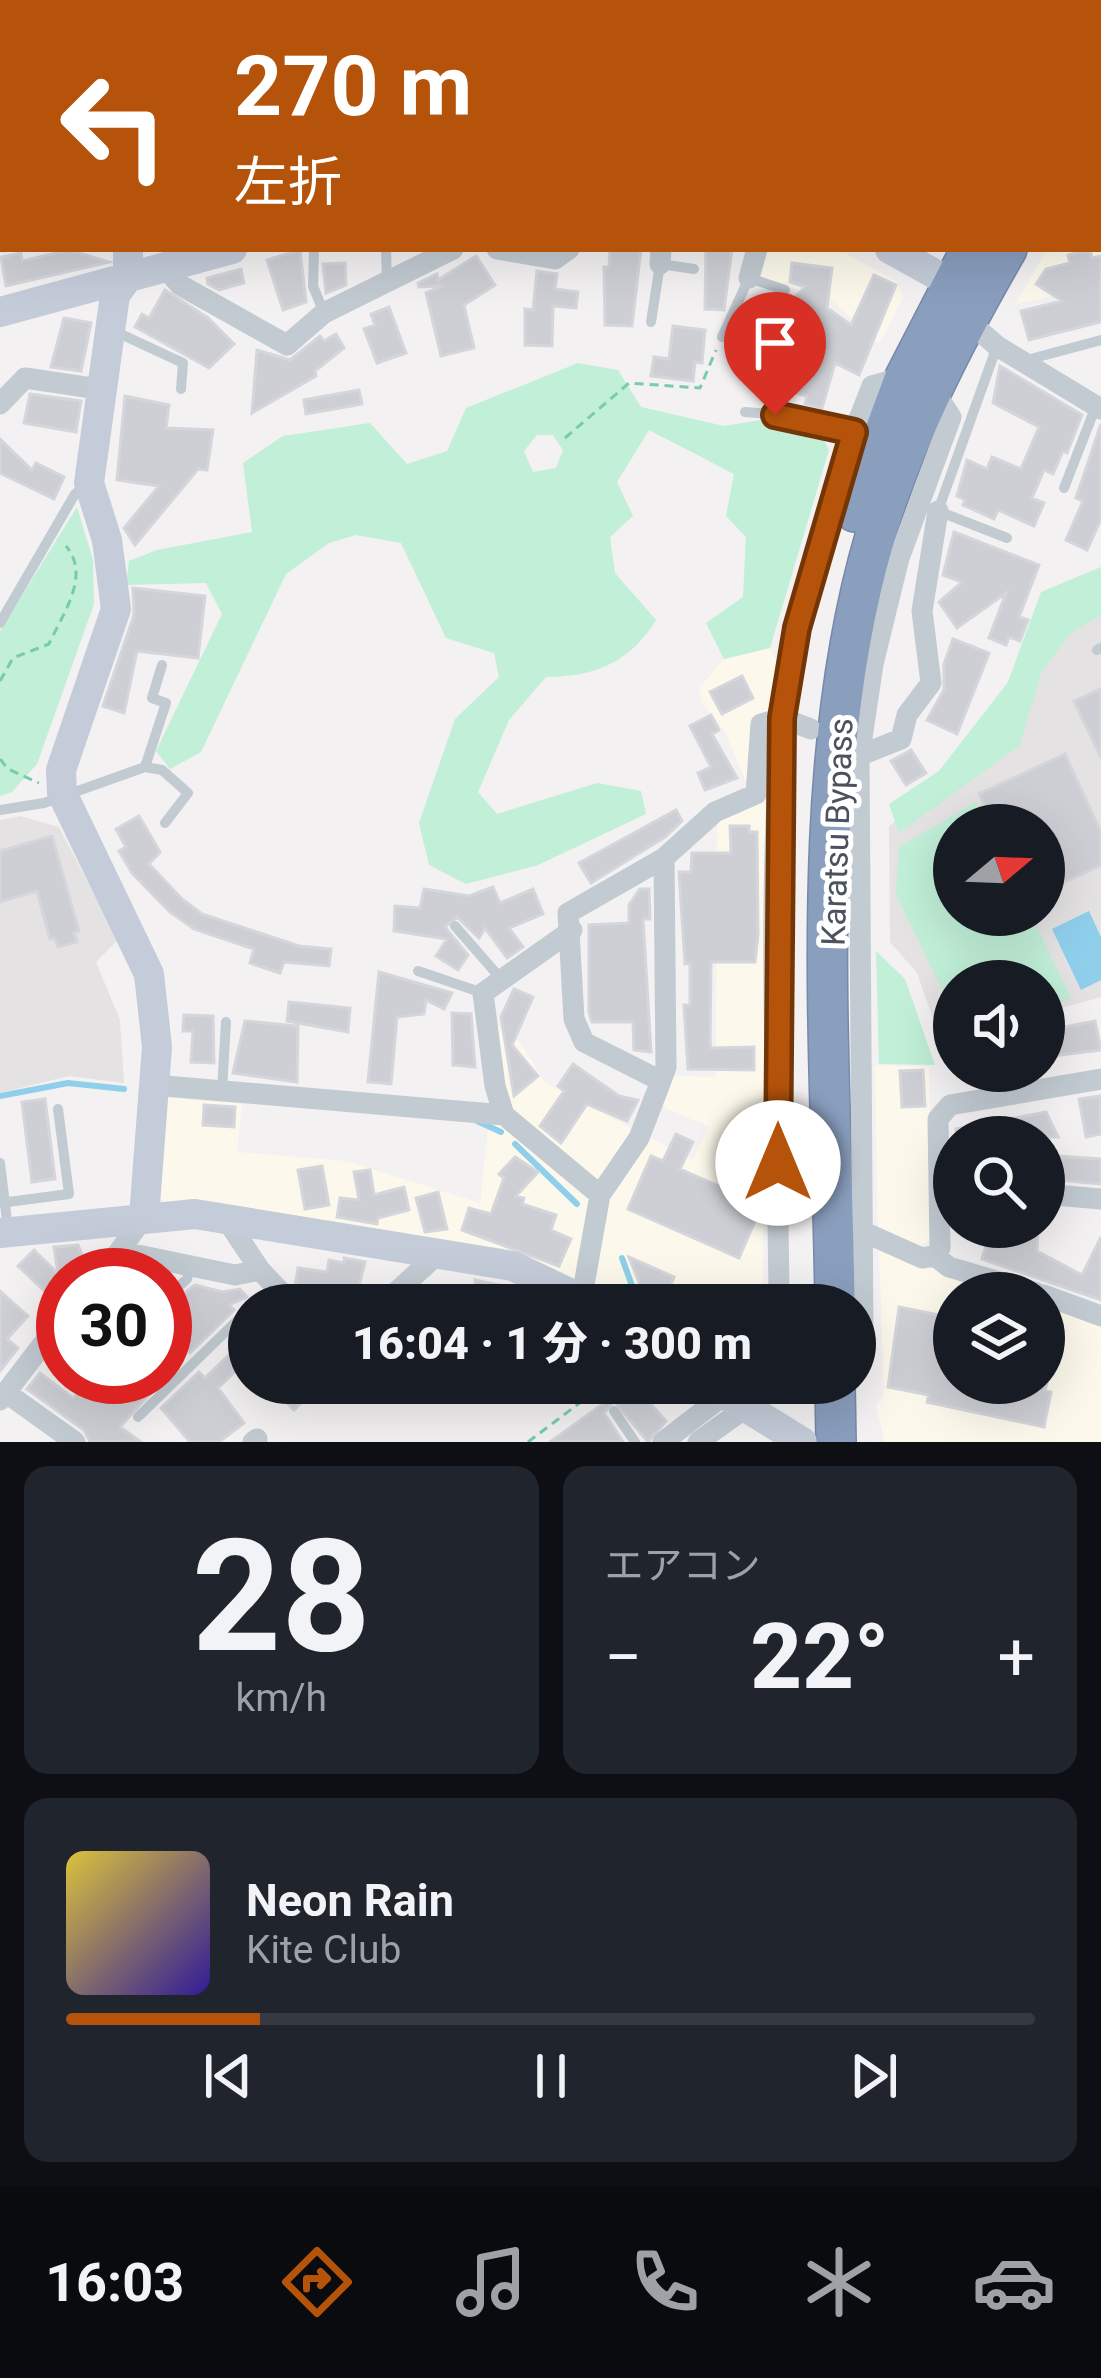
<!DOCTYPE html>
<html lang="ja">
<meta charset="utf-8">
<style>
body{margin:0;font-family:Roboto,"Noto Sans JP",sans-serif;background:#20242c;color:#f1f3f6;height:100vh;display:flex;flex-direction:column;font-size:45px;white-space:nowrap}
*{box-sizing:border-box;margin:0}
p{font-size:39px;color:#9ea1a6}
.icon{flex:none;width:66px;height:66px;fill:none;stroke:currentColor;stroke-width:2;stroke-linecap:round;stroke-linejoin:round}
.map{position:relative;height:1442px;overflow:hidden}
.sheet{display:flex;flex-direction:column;gap:24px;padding:24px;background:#0d0f14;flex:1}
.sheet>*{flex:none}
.top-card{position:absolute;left:0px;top:0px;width:1101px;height:252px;box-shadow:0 12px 48px #0002;background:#b45309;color:#fff;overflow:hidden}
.needle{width:78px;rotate:71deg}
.buttons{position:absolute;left:933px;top:804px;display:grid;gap:24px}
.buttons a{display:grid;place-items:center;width:132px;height:132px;border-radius:50%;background:#171b24;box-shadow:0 12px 48px #0002;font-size:60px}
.speed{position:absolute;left:36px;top:1248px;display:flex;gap:24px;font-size:60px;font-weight:700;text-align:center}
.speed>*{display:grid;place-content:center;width:156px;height:156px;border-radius:50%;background:#171b24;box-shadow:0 12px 48px #0002;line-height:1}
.speed .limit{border:18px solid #d22;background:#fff;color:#111}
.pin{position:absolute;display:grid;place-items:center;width:102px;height:102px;color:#fff;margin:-123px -51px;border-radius:50% 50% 50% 0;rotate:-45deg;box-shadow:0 0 12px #0007}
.pin .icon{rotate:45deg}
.me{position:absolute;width:132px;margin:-66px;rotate:0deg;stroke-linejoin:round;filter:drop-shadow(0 0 9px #0008)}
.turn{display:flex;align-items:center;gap:42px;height:252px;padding:0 36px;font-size:54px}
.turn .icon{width:156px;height:156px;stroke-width:2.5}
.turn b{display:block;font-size:84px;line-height:102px}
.big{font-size:90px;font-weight:800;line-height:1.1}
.sheet .card{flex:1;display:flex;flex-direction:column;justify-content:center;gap:18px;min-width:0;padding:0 42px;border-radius:24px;background:#20242c}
.sheet .dial{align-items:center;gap:0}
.dial b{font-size:156px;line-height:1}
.song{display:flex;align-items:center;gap:36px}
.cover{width:144px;height:144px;border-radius:18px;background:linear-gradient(135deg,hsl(50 70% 55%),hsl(250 70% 35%))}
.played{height:12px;border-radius:6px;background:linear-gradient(90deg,#b45309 20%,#363941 20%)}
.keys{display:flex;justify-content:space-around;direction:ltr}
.heat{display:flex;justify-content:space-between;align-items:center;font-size:66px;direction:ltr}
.sheet .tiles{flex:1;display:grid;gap:24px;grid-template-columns:1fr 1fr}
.card:last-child{grid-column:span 2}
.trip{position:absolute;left:228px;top:1284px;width:648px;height:120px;border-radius:60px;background:#171b24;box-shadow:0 12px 48px #0002;font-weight:800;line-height:120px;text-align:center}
.dock{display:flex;height:192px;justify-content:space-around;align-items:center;background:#090b0e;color:#9ea1a6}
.dock .icon{width:84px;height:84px}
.dock .current{color:#b45309}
.dock b{font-size:54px;color:#f1f3f6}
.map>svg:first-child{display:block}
.commercial{fill:#fcf9ec}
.education{fill:#e4e2e3;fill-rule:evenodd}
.green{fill:#c1efd7;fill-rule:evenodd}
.water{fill:#8fcfeb}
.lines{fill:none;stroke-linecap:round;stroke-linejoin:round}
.stream{stroke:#8fcfeb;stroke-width:6}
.building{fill:#cecfd5;stroke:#d5d6dc;stroke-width:3}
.highway-casing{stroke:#7589aa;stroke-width:42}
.path{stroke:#79ccab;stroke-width:3;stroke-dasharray:9 6;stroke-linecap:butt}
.lane{stroke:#c2cad2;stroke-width:10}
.street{stroke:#c2cad2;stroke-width:21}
.secondary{stroke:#c4ccd9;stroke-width:30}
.highway{stroke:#8a9ebe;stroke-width:39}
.route-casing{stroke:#753606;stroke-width:30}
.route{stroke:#b45309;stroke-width:21}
.labels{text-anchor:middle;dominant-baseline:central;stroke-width:10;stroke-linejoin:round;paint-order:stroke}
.street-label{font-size:33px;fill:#49525e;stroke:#fff}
</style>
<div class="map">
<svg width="1101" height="1442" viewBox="0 0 1101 1442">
<rect width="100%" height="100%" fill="#f3f1f1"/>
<!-- commercial -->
<path class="commercial" d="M 1101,154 L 1101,285 L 1016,304 L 1047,249 L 1098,249 Z
M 759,249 L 839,249 L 897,282 L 903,297 L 879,344 L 825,293 L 782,286 L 752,275 Z
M 770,648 L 780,670 L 766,735 L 763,1305 L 630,1305 L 523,1255 L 192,1199 L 167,1203 L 157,1196 L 166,1098 L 242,1104 L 237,1152 L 346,1161 L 480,1203 L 488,1130 L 503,1112 L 491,1021 L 519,1041 L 545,1083 L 693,1160 L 709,1127 L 661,1106 L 671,1076 L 716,1077 L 717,822 L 756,805 L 725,732 L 703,704 L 699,688 L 724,659 Z
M 875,1065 L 929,1067 L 932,1238 L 919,1247 L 878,1230 Z
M 879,1248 L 1003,1293 L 954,1293 L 954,1383 L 1044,1383 L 1044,1306 L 1101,1325 L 1101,1442 L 885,1442 L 876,1406 L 884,1395 Z"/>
<!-- education -->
<path class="education" d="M 1101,596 L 1101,997 L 1044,1013 L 1044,981 L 954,981 L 954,1041 L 941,1041 L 917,973 L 890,942 L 889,826 L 997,745 L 1040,628 ZM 954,825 L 1044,825 L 1044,915 L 954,915 Z
M 20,816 L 59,827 L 118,940 L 96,962 L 120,1020 L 124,1083 L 69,1076 L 0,1093 L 0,820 Z"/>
<!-- green -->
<path class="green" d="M 578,363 L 618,370 L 641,407 L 724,426 L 760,420 L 820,433 L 829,450 L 770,648 L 724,659 L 706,623 L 743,597 L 746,537 L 726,516 L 734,474 L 649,430 L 617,482 L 633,516 L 610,537 L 615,573 L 656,620 C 630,662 595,677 546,677 L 509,720 L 478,792 L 497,814 L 597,783 L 641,791 L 646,814 L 538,865 L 466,884 L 429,865 L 419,823 L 455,719 L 499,677 L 494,653 L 446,638 L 401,543 L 356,535 L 329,543 L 286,574 L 201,752 L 170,769 L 156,751 L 222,614 L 206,583 L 126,585 L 129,561 L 157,550 L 252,532 L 243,463 L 283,436 L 370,423 L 407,464 L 447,451 L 466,408 ZM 537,435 L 553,435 L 563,450 L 556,468 L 533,472 L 524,451 Z
M 77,507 L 93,560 L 94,604 L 37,764 L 12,792 L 0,796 L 0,631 Z
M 1101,567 L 1101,615 L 1071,633 L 1042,671 L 1019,746 L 899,833 L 889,804 L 939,771 L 1008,682 L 1041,592 Z
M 976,802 L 987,825 L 954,825 L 954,915 L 1031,915 L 1071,998 L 1044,1008 L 1044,981 L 954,981 L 954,1014 L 896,895 L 899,847 Z
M 876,951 L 905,979 L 935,1065 L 879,1064 Z"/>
<!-- water -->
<path class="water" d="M 1089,911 L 1101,937 L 1101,980 L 1081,990 L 1052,929 Z"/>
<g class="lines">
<!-- stream -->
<path class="stream" d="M 0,1096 L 68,1083 L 124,1089
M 477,1121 L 501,1132
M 515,1144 L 577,1204
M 622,1258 L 639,1305"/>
</g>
<!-- building -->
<path class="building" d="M 610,249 L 641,249 L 632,326 L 605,325 L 604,267 L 609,267 Z
M 706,249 L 732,249 L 724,310 L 705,309 Z
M 69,250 L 109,262 L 6,286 L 1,257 L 21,253 L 22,261 Z
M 300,250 L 306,302 L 283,310 L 267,260 Z
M 1090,250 L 1092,258 L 1101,256 L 1101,322 L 1029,340 L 1021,311 L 1062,301 L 1036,284 L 1046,269 L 1070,263 L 1068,255 Z
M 476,256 L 495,285 L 464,305 L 474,348 L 441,356 L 426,293 L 443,286 L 419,287 L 418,283 L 437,274 L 438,280 Z
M 345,263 L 346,285 L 326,293 L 323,264 Z
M 792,263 L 832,268 L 827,308 L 851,325 L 874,275 L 896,285 L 859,375 L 835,363 L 822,408 L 805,404 L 807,396 L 745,380 L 751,355 L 783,363 L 785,354 L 800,358 L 821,329 L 792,300 L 805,287 L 790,282 Z
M 241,269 L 244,283 L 219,290 L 208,284 L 207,278 Z
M 537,271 L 557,274 L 555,289 L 578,292 L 576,308 L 553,306 L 552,346 L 525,345 L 525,309 L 533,310 Z
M 165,290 L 208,318 L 234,344 L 209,368 L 135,327 L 142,314 L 149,318 Z
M 389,307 L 406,353 L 377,363 L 364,329 L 375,325 L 371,314 Z
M 64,318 L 91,323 L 81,371 L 51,367 Z
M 673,326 L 705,330 L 702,363 L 695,362 L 693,381 L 651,376 L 654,357 L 669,359 Z
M 336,334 L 344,348 L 315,371 L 316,376 L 252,413 L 257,350 L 290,360 L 320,336 L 324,341 Z
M 1000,366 L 1082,415 L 1067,453 L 1063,451 L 1053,474 L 1044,470 L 1032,498 L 1044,503 L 1034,526 L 998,510 L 994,519 L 963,505 L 965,500 L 957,496 L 967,460 L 987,469 L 992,457 L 1021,469 L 1039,427 L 993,403 Z
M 359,390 L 362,404 L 306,414 L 304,400 Z
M 30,394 L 81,401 L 76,432 L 24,423 Z
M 125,396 L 169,405 L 166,428 L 213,430 L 207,470 L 198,469 L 135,545 L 124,528 L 159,486 L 117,480 Z
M 1101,424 L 1101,519 L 1087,550 L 1066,540 L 1083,501 L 1076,498 Z
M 0,439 L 32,470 L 36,463 L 64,477 L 54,499 L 0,473 Z
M 954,532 L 1039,565 L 1019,617 L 1028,620 L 1020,641 L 1009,637 L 1006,645 L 989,638 L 1006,593 L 957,628 L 939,602 L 962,582 L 943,575 Z
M 133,588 L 205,596 L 198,658 L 137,651 L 124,713 L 103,706 L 134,615 Z
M 953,639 L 989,653 L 957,734 L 927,720 L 944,690 L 944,664 Z
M 742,676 L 753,698 L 722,714 L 710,692 Z
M 1101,689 L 1101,758 L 1074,701 Z
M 711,715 L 719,730 L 712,734 L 737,778 L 705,790 L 698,773 L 711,767 L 690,726 Z
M 911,750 L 926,773 L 906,785 L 891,761 Z
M 1065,754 L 1101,832 L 1101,865 L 1044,892 L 1044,825 L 994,825 L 979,794 Z
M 676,810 L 682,821 L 665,837 L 591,883 L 579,863 Z
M 139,816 L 160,852 L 149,864 L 182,899 L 202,914 L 299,946 L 331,949 L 329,966 L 284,962 L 280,973 L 250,963 L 254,949 L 194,929 L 170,912 L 132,873 L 119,851 L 126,847 L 116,829 Z
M 730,826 L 749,826 L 749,832 L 757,832 L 758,935 L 755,962 L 711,962 L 710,1042 L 711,1048 L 754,1047 L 754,1070 L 688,1069 L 684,1005 L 690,1005 L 690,963 L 685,964 L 679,872 L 691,872 L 692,853 L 731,853 Z
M 52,836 L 79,931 L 74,933 L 77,942 L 58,947 L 55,938 L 50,939 L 37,891 L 0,902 L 0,851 Z
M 493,887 L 500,903 L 533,889 L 543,914 L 509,928 L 523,947 L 507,958 L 485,928 L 479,938 L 457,917 L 445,927 L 468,955 L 458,970 L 436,956 L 447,939 L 394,931 L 395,906 L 420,908 L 424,889 L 469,896 Z
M 640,889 L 649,889 L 650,919 L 643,919 L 651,1052 L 634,1050 L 633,1022 L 592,1022 L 589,1012 L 589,925 L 629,923 L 629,905 Z
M 379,972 L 452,993 L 444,1009 L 426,1000 L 424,1014 L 397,1017 L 391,1084 L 368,1082 Z
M 514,989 L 533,997 L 512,1045 L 538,1076 L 514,1096 L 501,1017 Z
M 289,1002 L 350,1008 L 348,1032 L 287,1021 Z
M 452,1013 L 471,1014 L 475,1067 L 453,1065 Z
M 184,1015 L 213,1016 L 214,1063 L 191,1062 L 193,1031 L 183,1031 Z
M 245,1021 L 298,1026 L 297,1082 L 233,1073 Z
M 1095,1021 L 1101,1050 L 1044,1057 L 1044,1031 Z
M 573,1064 L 619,1096 L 638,1100 L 627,1121 L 587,1104 L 561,1143 L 540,1126 L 564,1091 L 558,1086 Z
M 923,1070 L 925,1106 L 902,1107 L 900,1071 Z
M 1100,1096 L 1101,1134 L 1086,1137 L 1079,1099 Z
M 45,1099 L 55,1179 L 32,1182 L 22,1102 Z
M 204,1105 L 235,1107 L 234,1127 L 203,1125 Z
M 1046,1112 L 1058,1137 L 957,1137 L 956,1129 Z
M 676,1134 L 693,1142 L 680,1169 L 762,1205 L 739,1258 L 628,1209 L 651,1156 L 663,1161 Z
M 1058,1156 L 1101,1159 L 1101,1184 L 1057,1180 Z
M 515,1157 L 538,1172 L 516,1196 L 524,1198 L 522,1204 L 556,1215 L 551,1230 L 571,1239 L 559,1266 L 462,1230 L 469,1208 L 491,1214 L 504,1178 L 499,1174 Z
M 322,1166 L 329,1205 L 305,1209 L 298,1170 Z
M 370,1170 L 374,1195 L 404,1187 L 409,1210 L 378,1218 L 377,1224 L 337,1217 L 340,1198 L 359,1200 L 354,1172 Z
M 438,1192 L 447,1229 L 425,1232 L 416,1198 Z
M 1003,1227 L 1038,1227 L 1037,1251 L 1082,1275 L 1101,1237 L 1101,1300 L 982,1259 L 989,1235 L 1002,1240 Z
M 78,1245 L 88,1268 L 63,1275 L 63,1295 L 56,1302 L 18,1266 L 34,1250 L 58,1274 L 54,1247 Z
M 629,1257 L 674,1277 L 662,1305 L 648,1305 Z
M 344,1258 L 365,1262 L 354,1305 L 327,1305 L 328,1298 L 303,1294 L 295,1286 L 298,1268 L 327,1272 L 329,1260 L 344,1263 Z
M 475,1280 L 513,1288 L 515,1305 L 478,1305 Z
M 195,1285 L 222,1292 L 240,1289 L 247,1297 L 229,1305 L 234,1310 L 190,1353 L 175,1338 L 179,1334 L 165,1319 L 165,1309 Z
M 0,1291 L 28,1316 L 7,1339 L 18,1348 L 0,1371 Z
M 899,1307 L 954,1318 L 954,1383 L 1047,1383 L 1045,1391 L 1051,1392 L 1044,1427 L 927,1402 L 929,1395 L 888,1387 Z
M 1044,1317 L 1060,1320 L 1051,1365 L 1044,1365 Z
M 247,1324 L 249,1358 L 218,1388 L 244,1423 L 219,1442 L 190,1442 L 161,1408 L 199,1372 L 205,1378 L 240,1344 L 234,1337 Z
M 40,1373 L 73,1398 L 94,1377 L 158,1377 L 159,1383 L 120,1427 L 141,1442 L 90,1442 L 84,1430 L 27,1389 Z
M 268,1383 L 300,1383 L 310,1393 L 294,1410 Z
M 632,1383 L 666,1421 L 648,1442 L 614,1401 L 604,1413 L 623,1442 L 550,1442 Z"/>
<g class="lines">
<defs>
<path id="highway" d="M 1098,28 L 1101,23
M 1098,78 L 1101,73
M 855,512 L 905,377 L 971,249
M 835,1305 C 832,1058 805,775 875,537 C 906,434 954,341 1007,249
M 835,1383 L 836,1442"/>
</defs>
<!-- highway casing -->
<use href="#highway" class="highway-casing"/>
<!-- path -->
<path class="path" d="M 361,0 L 361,3
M 565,438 L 629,383 L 700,388 L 716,350
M 0,681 L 13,658 L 49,644 C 63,613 91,576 66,546
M 0,759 L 8,769 L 39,783
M 528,1442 L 606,1383"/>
<!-- lane -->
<path class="lane" d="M 0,57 L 3,57
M 314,249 L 313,286 L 324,313
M 386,249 L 387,282
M 651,322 L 660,264 L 694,269
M 112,330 L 183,363 L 181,389
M 722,337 L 749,278 L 785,290
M 997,346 L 938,511 L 1007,538
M 1023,361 L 1101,340
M 745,412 L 805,417 L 817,426 L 854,432
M 1064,488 L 1096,406
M 0,623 L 75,494 L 86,485
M 1097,650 L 1101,648
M 145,767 L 166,703 L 152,698 L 162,665
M 0,810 L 44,803 L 145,767 L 162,770 L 188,793 L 165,823
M 455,926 L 502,980
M 418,971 L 483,993
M 222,1090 L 226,1022
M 0,1163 L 8,1229
M 0,1203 L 69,1194 L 58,1109
M 165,1299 L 187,1279 L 190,1267
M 253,1305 L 274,1285
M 614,1411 L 635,1442
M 138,1417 L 249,1309"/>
<!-- street -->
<path class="street" d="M 652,0 L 653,3
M 946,0 L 947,3
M 1078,3 L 1079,0
M 1098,138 L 1101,133
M 0,241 L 3,242
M 497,249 L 555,259 L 569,249
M 660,264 L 661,249
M 165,267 L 180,285 L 287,345 L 324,313 L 453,249
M 749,278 L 757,249
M 966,319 L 997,346 L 1101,409
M 0,404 L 25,378 L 99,389
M 851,759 L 901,739 L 907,715 L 931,683 L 922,611 L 938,511
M 664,858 L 666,1067 L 661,1081 L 584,1042 L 574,1019 L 568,913 L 664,858 L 715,812 L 756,794 L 761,724 L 782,718 L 811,729
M 572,930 L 483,993 L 495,1086 L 504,1115 L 600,1195
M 154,1085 L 504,1115
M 1044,1194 L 1101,1199
M 226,1219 L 260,1270 L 293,1305
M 864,1232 L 922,1258 L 935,1256 L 940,1248 L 938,1119 L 950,1105 L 1101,1079
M 123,1252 L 235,1275 L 260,1270
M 935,1256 L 949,1267 L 1037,1293
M 102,1275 L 144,1217
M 1044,1295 L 1101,1316
M 582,1296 L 600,1195 L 639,1138 L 661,1081
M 382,1305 L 440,1252
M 779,1305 C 778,1111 766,913 782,720 C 792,606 830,491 872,386 L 905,377
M 855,1343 L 863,1335 L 859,758 L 873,664 L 899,558 L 951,417 L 932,388
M 5,1392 L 75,1442
M 0,1400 L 63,1318
M 253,1442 L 257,1439
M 663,1442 L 724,1395
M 698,1442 L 744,1409"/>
<!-- secondary -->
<path class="secondary" d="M 75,0 L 76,3
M 128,249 L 128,277 L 115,295 L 89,483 L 107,540 L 116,609 L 61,770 L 62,793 L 149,974 L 157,1047 L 144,1217
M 890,249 L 951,283 L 959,301
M 0,312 L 232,249
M 0,1233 L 195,1214 L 513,1266 L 594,1305
M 707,1383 L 802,1442"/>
<!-- highway -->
<use href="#highway" class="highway"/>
</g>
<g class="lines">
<defs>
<path id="route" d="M 775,415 L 854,432 L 797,628 L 782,718 L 778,1163"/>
</defs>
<!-- route casing -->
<use href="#route" class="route-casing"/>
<!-- route -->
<use href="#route" class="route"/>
</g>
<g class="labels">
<!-- street labels -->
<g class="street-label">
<text transform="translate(837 832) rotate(-88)">Karatsu Bypass</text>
</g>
</g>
</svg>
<div class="buttons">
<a><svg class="needle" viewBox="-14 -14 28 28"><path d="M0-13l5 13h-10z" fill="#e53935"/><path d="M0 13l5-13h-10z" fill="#9ea1a6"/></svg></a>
<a><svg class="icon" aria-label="sound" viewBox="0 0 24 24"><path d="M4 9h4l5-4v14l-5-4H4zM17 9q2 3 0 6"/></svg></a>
<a><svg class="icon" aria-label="search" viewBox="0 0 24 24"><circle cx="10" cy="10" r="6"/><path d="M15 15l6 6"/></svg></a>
<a><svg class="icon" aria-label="layers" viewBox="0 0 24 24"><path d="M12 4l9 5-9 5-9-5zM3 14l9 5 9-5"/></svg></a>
</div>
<div class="speed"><div class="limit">30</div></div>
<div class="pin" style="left:775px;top:415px;background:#d93025"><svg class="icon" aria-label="arrive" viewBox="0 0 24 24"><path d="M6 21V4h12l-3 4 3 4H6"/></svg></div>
<svg class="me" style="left:778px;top:1163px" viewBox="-20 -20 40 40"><circle r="19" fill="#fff"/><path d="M0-13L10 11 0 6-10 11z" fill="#b45309"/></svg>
<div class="trip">16:04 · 1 分 · 300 m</div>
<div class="top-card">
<div class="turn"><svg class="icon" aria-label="left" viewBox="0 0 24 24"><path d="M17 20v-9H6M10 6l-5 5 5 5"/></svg><div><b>270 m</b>左折</div></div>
</div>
</div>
<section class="sheet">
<div class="tiles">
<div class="card dial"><b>28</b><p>km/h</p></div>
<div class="card"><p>エアコン</p>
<div class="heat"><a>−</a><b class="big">22°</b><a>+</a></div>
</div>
<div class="card">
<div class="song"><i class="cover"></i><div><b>Neon Rain</b><p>Kite Club</p></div></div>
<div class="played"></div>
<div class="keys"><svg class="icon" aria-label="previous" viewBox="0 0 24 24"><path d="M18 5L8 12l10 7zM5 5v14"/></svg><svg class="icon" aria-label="pause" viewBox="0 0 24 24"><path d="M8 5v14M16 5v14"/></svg><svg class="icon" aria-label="next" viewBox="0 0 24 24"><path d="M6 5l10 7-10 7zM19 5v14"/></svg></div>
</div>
</div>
</section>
<nav class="dock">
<b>16:03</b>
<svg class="icon current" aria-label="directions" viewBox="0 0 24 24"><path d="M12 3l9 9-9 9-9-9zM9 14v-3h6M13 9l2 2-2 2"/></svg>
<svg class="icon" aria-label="music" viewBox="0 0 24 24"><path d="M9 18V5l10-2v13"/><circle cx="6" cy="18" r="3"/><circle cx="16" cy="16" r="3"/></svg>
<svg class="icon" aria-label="phone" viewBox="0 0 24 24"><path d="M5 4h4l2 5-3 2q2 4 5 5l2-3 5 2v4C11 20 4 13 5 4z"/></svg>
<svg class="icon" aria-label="climate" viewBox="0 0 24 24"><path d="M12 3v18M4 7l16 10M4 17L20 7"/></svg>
<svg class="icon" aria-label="car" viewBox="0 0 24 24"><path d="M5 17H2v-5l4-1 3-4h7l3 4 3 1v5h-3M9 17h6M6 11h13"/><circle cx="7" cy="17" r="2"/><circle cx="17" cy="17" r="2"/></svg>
</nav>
